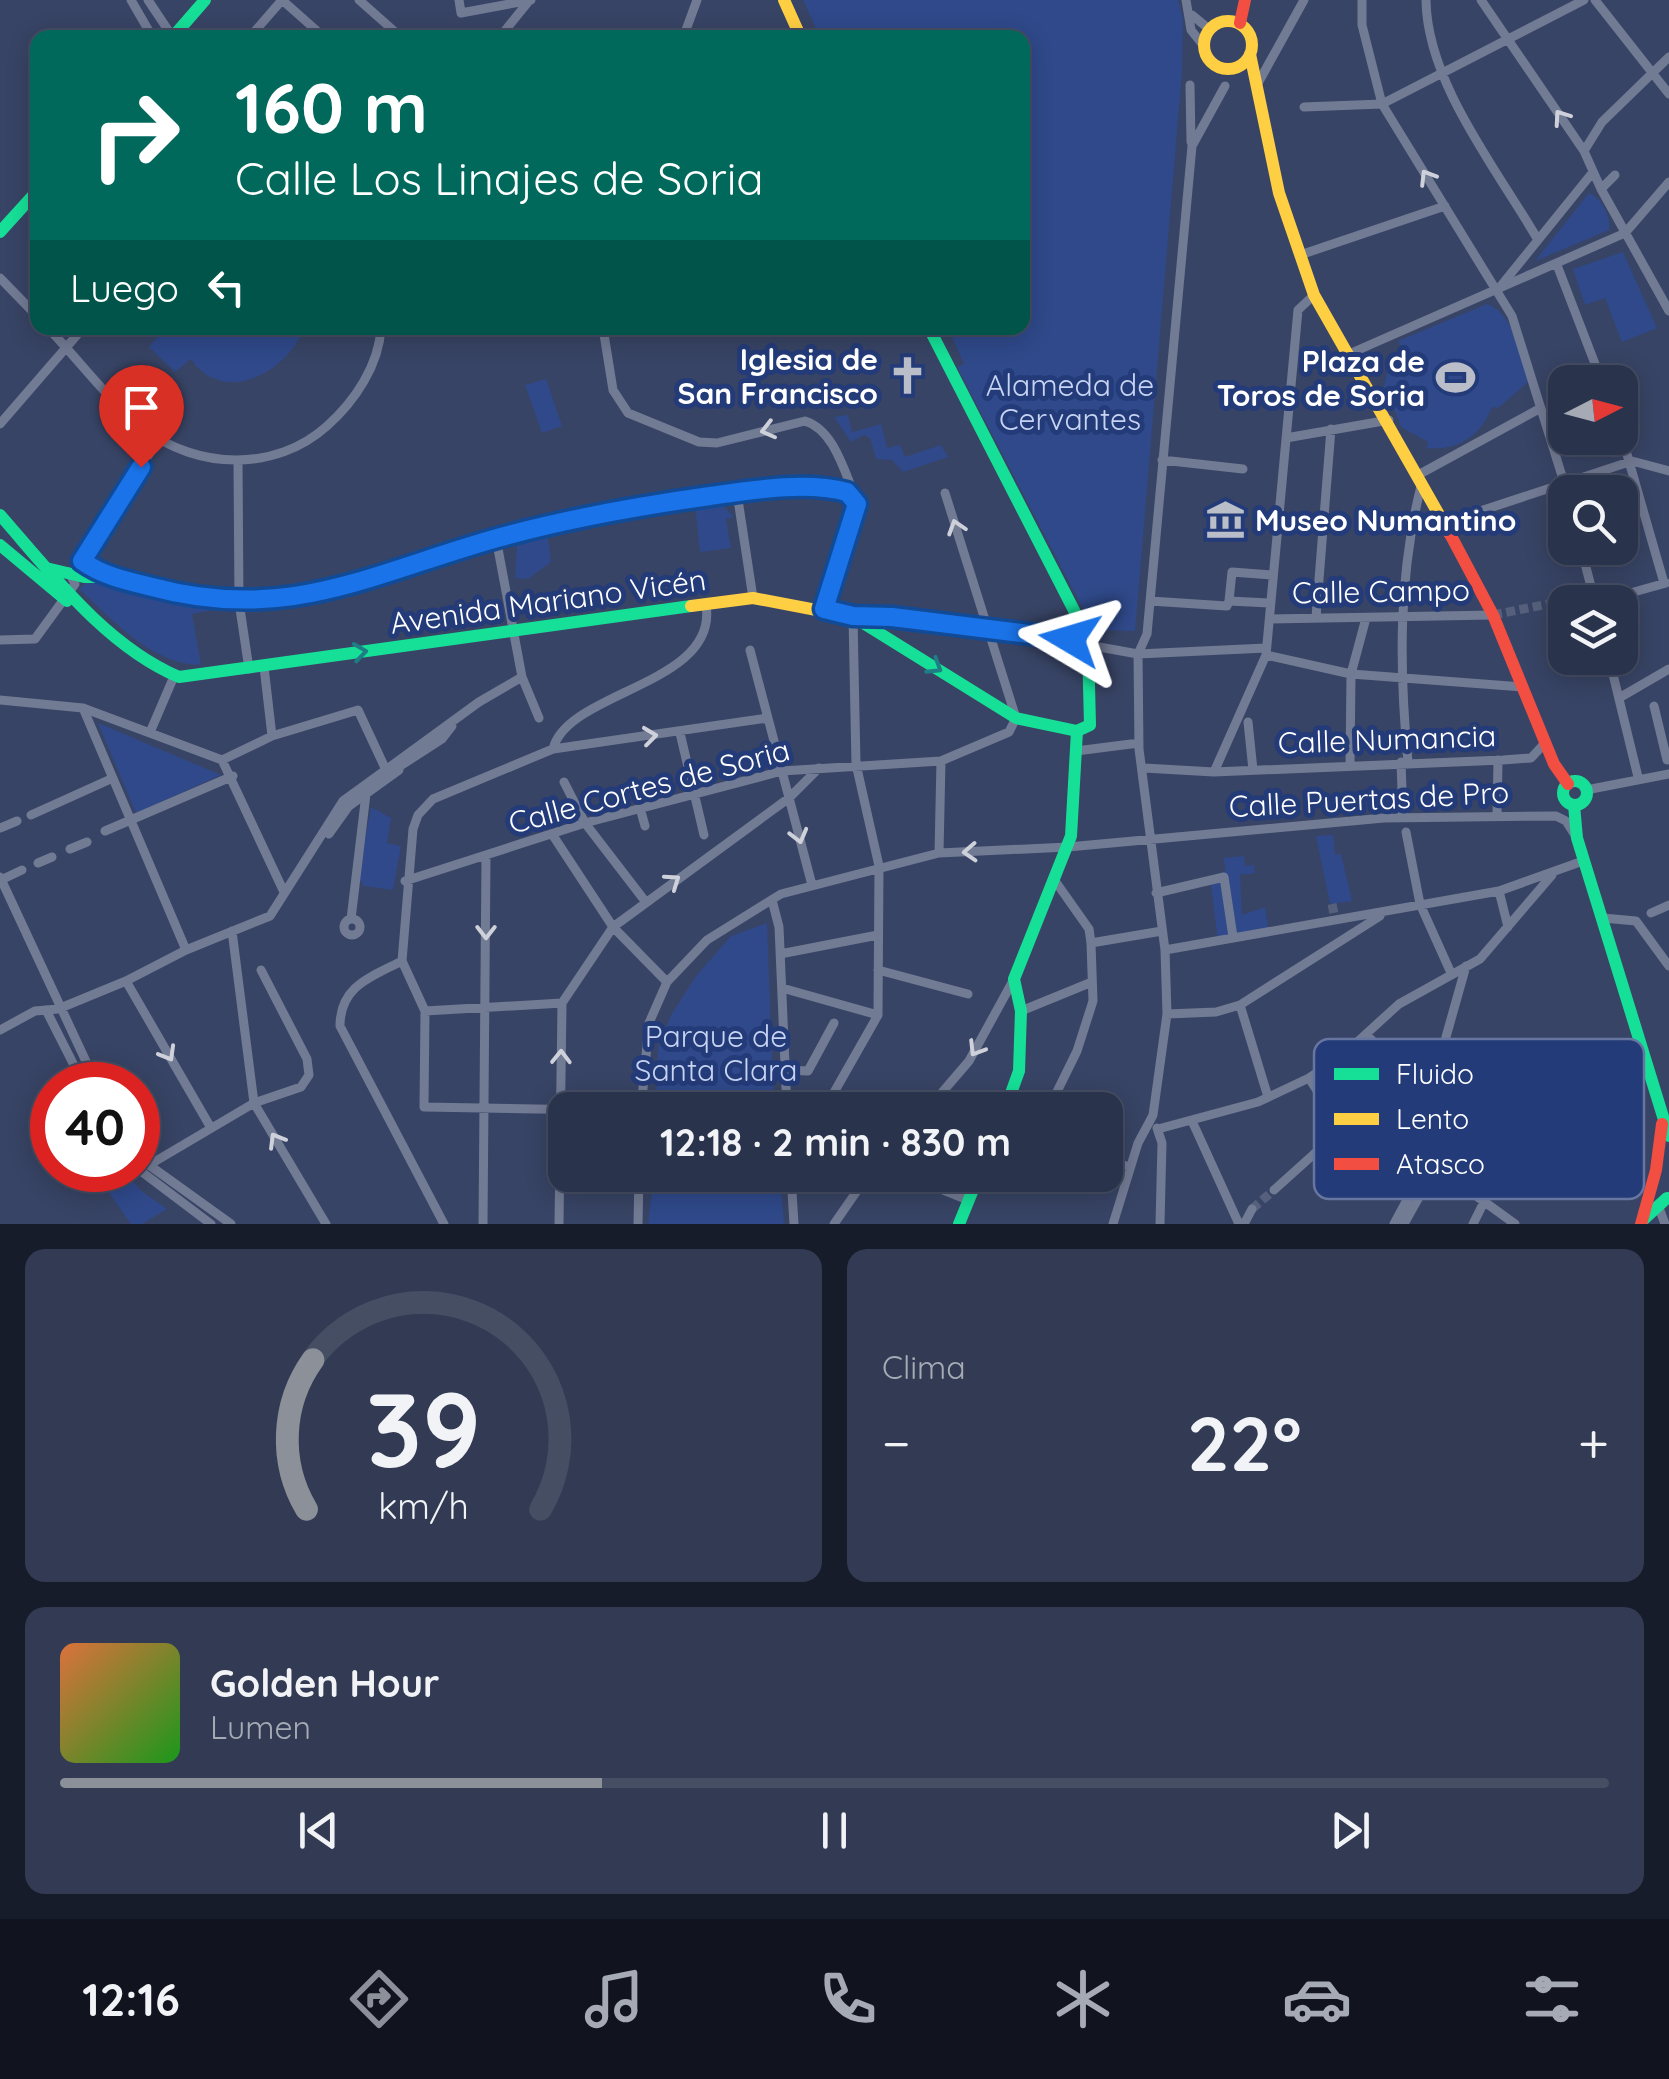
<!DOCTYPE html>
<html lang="es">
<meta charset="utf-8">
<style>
body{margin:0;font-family:Quicksand,sans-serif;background:#323b53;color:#f1f3f6;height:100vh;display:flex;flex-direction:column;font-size:38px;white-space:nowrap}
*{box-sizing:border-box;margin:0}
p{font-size:32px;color:#a5aab5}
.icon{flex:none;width:55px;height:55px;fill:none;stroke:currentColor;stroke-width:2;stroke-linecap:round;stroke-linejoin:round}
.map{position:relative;height:1224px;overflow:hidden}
.panel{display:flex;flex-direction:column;gap:25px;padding:25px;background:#171c2a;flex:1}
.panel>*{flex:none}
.hud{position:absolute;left:30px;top:30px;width:1000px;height:305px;border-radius:20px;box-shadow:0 5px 25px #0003,0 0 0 2px #464e64;background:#00695c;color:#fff;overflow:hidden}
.needle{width:65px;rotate:84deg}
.controls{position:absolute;left:1548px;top:365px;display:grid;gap:20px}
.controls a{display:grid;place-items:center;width:90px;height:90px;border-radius:20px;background:#2a334c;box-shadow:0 5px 25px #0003,0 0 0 2px #464e64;font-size:50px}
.speed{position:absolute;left:30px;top:1062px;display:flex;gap:20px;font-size:50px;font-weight:700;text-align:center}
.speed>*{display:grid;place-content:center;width:130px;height:130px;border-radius:50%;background:#2a334c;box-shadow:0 5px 25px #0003,0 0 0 2px #464e64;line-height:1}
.speed .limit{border:15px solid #d22;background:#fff;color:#111}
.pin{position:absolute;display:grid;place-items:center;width:85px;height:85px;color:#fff;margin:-102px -42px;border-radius:50% 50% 50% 0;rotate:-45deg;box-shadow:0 0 10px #0007}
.pin .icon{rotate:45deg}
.me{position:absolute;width:110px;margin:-55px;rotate:277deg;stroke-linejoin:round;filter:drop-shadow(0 0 8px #0008)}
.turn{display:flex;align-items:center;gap:35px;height:210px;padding:0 40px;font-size:45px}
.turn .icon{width:130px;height:130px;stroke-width:2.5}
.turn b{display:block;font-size:70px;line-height:85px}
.then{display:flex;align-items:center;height:95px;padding:0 40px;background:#0003;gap:20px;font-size:38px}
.big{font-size:75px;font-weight:700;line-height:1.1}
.panel .card{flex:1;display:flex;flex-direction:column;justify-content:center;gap:15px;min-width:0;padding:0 35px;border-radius:20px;background:#323b53}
.panel .dial{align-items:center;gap:0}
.dial svg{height:260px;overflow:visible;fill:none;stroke:#464e64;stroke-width:7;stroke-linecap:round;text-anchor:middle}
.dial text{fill:#f1f3f6;stroke:none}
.song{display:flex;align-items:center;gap:30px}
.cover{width:120px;height:120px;border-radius:15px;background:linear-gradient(135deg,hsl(20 70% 55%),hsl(120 70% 35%))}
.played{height:10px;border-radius:5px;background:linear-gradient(90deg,#8c9099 35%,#464e64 35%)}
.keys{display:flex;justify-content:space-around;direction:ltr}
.heat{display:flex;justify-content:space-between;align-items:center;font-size:55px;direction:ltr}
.panel .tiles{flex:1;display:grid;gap:25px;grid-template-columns:1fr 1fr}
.card:last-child{grid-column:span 2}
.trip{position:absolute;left:548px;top:1092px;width:575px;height:100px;border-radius:20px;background:#2a334c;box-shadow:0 5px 25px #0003,0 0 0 2px #464e64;font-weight:700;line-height:100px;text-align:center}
.menu{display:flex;height:160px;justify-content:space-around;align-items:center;background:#11141e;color:#a5aab5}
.menu .icon{width:70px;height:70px}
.menu .current{color:#8c9099}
.menu b{font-size:45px;color:#f1f3f6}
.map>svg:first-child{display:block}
.green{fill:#2f498a}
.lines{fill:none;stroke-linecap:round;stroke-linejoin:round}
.street-tunnel{stroke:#56607c;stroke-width:9;stroke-dasharray:9 4.5;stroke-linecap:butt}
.street{stroke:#727b94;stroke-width:9}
.fast{stroke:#16e098;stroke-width:12}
.slow{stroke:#ffcf43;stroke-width:12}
.jam{stroke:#f24e42;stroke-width:12}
.oneway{stroke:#ced1da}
.oneway2{stroke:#1e7d85}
.route-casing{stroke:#114b97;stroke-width:25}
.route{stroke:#1a73e8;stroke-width:18}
.labels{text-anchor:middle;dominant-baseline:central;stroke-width:10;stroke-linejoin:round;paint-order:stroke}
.poi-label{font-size:30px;font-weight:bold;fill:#fff;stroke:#243b79;text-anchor:end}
.park-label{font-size:30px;fill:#c8d4f3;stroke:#243b79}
.street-label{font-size:30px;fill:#fff;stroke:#243b79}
.key{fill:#243b79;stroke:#6676a1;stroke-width:2.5}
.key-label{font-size:28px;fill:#fff}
</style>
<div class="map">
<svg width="1669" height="1224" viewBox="0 0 1669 1224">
<rect width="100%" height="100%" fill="#384465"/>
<!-- green -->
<path class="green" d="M 803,0 L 1178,0 L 1183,18 L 1182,73 L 1135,631 L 1094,630 L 957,367 L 964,364 L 948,328 L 1022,328 L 1022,38 L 820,37 Z
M 1589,193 C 1600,196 1612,218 1609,230 L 1535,261 Z
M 1623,252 L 1657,328 L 1622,342 L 1605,298 L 1585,305 L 1573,269 Z
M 1487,304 C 1515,314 1520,357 1528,382 L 1498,408 L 1492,407 C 1481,436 1458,451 1427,448 L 1428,442 L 1401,427 L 1388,394 L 1382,394 L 1389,365 L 1403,349 L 1398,341 Z
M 165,328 L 304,328 C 287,374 222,406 191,359 L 175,372 L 149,347 Z
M 546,379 L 562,426 L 542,433 L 525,385 Z
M 848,415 L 852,432 L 881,424 L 887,448 L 900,445 L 905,457 L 941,445 L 948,457 L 903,472 L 892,460 L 876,459 L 870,438 L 864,435 L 851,442 L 834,417 Z
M 718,501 L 734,517 L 726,519 L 731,548 L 700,552 L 695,504 Z
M 548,537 L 551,562 L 528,579 L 515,578 L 517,545 Z
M 98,581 L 214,610 L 192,614 L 201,665 C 152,665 113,620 79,589 L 87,582 Z
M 98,723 L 221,775 L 136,813 Z
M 371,807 L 391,818 L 387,843 L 401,846 L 393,890 L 364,886 L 358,877 Z
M 1333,835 L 1335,855 L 1341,854 L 1352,901 L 1330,904 L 1316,836 Z
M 1244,856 L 1245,866 L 1254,865 L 1255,873 L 1240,875 L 1242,915 L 1265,907 L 1269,933 L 1218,942 L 1210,877 L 1226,871 L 1223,858 Z
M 767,923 L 774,1110 L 656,1110 L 658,1048 L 671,1015 L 696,976 L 731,936 Z
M 93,1170 L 124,1170 L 140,1190 L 167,1209 L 142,1224 L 131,1224 Z
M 654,1175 L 780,1175 L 784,1224 L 648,1224 Z"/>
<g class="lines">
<!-- street-tunnel -->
<path class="street-tunnel" d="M 1493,615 L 1593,595
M 1332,904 L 1334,914
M 1252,1209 L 1274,1190"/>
<!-- street -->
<path class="street" d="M 131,0 L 153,38
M 148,0 L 168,30
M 282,0 L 325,38
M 359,0 L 402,38
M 459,0 L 461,13 L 531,0
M 1186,0 L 1191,30 L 1203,45
M 1362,0 L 1362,25 L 1382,104 L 1512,316 L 1567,492
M 1426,0 C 1427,83 1497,169 1538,240
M 1481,0 L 1584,151 L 1601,189 L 1669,311
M 1595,0 L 1669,94
M 1192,15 L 1209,29
M 249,38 L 282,0
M 499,38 L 529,1
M 683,38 L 697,0
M 1190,85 L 1191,142
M 1257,85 L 1304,0
M 1304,107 L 1382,104 L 1584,0
M 1584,151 L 1602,122 L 1669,57
M 1601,189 L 1615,175
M 1300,255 L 1445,206
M 1557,265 L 1602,382
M 0,278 L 38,317
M 1500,287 L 1593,172
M 48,328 C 79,360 108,400 143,428 C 197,470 276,472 327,426 C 355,401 379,365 381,328
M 603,328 L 613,390 L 628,413 L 699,442 L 717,443 L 805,421 C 834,430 844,471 855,496
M 1349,354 L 1625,233 L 1669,182
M 0,424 L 83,328
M 1620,430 L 1664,583
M 1286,438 L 1389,420
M 1162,460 L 1243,469
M 238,461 L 239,602 L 249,669
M 1418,475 L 1539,409
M 737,493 L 753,598
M 1412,523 L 1439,514
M 1444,523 L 1632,461 L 1669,471
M 1581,548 L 1595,602
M 108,576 L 82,561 L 83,555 L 159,439
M 1150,601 L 1227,606 L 1229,601
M 1598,602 L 1666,583
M 1269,603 L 1229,601 L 1232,572 L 1272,575
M 1316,617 L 1331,429
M 1270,619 L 1493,615
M 0,640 L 35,639 L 75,584 L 69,572
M 1088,645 L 1138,654 L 1266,648
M 750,650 L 812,885
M 1266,655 L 1351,674 L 1523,687
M 1609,658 L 1638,777
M 264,667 L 272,736
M 522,677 L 539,718
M 1619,698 L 1669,669
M 0,700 L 83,708 L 222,760 L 284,892
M 1654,706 L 1667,760
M 83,708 L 186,950
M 1248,722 L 1253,770
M 151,730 L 172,681
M 680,733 L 704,835
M 553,749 L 768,718
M 1076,751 L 1139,743
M 222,760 L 272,736 L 358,710 L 386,770
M 1401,762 L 1403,818
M 1408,762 C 1399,667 1398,575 1422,482
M 1350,765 L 1351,674 L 1366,618
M 1144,768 L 1214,772 L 1503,760 L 1531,758 L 1545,743
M 394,770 L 442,739 L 452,726
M 1214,772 L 1266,655 L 1298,310 L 1314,295
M 564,782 L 585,823 L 645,901
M 1586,790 L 1669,774
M 640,808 L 645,826
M 31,815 L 113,778
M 1497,816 L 1498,760
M 0,828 L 17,821
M 105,831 L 233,776
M 1406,832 L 1420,904 L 1451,973
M 329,834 L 349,806 L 399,770
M 552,834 L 613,927 L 667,982
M 70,849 L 87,842
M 939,853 L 941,761
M 38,863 L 52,857
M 0,877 L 97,1085
M 1053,878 L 1089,929 L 1091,943
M 1,880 L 22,870
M 405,881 L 585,823 L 782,771 L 941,761 L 1009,732 L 1016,718 L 945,493
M 1499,891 L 1508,927
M 1156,893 L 1224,877 L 1233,937
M 772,900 L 779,927 L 787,1110
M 1651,913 L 1669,905
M 1603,918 L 1636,921 L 1669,966
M344 927a8 8 0 1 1 16 0a8 8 0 1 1-16 0Z
M 351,919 L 366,794
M 232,931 L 254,1103 L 326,1224
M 1165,950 L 1499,891 L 1583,861
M 780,954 L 878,935
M 402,961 C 371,977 340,986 340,1026 L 444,1224
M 878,970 L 968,994
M 126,981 L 211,1128
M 782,988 L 878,1015
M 562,1003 L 613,927 L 789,798 L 819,768
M 1240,1005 L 1268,1097
M 46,1010 L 84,1085
M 425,1011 L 562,1003
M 1021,1011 L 1092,982
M 1167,1014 L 1216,1012 L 1240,1005 L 1380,916
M 0,1030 L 35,1011 L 58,1009 L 126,981 L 186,950 L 270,916 L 343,801 L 479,702 L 522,677 L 496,538
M 784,1070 L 808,1071 L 834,1023
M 1309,1078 L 1336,1120 L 1371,1087 L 1389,1058 L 1367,1035
M 593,1110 L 424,1107 L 425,1011 L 402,961 L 413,829 L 418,815 L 433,799 L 553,749 C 567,691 719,685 706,605
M 641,1110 L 649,1023 L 667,982 L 707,940 L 781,894 L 939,853 L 1068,847 L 1384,818 L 1556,816 L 1566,821 L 1575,835
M 824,1110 L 878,1015 L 879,866 L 856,764 L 853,617
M 927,1110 L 969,1061 L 1014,979
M 1048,1110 L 1077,1051 L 1093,1001 L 1091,943 L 1162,931
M 1347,1111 L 1425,1167
M 1192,1121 L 1239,1224
M 1157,1128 L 1162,1143 L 1160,1224
M 1158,1129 L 1258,1102 L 1309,1078 L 1343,1055 L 1399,1004 L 1480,959 L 1552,875
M 138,1150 L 149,1165 L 231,1224
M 1105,1159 L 1129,1167
M 1428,1161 L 1515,1224
M 149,1165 L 254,1103 L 301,1087 L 309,1075 L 307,1059 L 261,970
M 138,1169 L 211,1224
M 791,1175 L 794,1224
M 906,1175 L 968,1200
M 1274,1190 L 1334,1136 L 1336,1120
M 1658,1205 L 1665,1224
M 483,1224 L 486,857
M 559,1224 L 562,1003
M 638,1224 L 639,1175
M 834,1224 L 868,1175
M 1113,1224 L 1138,1143 L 1153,1115 L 1167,1014 L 1165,950 L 1139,749 L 1138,654 L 1147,634 L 1192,146 L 1225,86
M 1244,1224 L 1252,1209
M 1394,1224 L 1428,1161 L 1446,1037 L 1466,966
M 1404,1224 L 1433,1172 L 1428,1161
M 1473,1224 L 1485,1200"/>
<!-- fast -->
<path class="fast" d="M 172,38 L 205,0
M 0,232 L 38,190
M 929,328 L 1081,624 L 1088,645 L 1090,725 L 1077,731
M 0,515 C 51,573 106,646 179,677 L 691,606
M 0,545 L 67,601
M 46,568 L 84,577 L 113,577 L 184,596 L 257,603 L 332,591 L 587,514 L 772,490 L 798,491
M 855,618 L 1016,718 L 1077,731
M1563 793a12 12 0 1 1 24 0a12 12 0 1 1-24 0Z
M 1574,805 L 1577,838 L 1669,1136
M 1005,1110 L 1019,1071 L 1021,1011 L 1014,979 L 1071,836 L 1077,731
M 1644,1219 L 1667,1198
M 959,1224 L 979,1175"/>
<!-- slow -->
<path class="slow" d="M 784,0 L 801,38
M1204 45a24 24 0 1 1 48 0a24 24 0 1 1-48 0Z
M 1250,54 L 1279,193 L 1314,295 L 1450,534
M 798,491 L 847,493 L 857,504 L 823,609
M 691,606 L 753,598 L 853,617 L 988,628 L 1088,645"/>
<!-- jam -->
<path class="jam" d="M 1240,23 L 1245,0
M 1450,534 L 1493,615 L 1554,764 L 1568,784
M 1641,1224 L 1656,1170 L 1662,1124"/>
</g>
<!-- one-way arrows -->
<defs><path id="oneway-chevron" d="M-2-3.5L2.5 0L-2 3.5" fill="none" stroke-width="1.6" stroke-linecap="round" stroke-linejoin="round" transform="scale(2.5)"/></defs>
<g class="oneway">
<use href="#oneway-chevron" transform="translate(1561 117) rotate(-125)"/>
<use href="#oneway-chevron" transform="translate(1427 177) rotate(-122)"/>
<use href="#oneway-chevron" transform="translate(768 430) rotate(166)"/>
<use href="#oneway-chevron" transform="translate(956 527) rotate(-108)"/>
<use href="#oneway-chevron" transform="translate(650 736) rotate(-7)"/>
<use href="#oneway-chevron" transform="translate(799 836) rotate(75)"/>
<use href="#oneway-chevron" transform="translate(970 852) rotate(177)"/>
<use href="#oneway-chevron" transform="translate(673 881) rotate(-35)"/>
<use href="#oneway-chevron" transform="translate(486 932) rotate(90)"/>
<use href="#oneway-chevron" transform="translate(976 1049) rotate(122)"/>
<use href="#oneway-chevron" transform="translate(168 1054) rotate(60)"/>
<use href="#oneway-chevron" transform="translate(561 1057) rotate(-89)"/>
<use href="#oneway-chevron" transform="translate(276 1140) rotate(-121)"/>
</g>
<g class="oneway2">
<use href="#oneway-chevron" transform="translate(360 652) rotate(-8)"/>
<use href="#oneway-chevron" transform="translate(935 667) rotate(32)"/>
</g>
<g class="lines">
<defs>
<path id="route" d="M 141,467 L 82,561 C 103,576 127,581 152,587 C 289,624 374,572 501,537 C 570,518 639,506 710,496 C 753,490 805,481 847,492 L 857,504 L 824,609 L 853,616 L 892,617 L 1070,639"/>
</defs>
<!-- route casing -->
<use href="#route" class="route-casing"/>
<!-- route -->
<use href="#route" class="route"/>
</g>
<!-- icons -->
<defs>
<symbol id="church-bare" viewBox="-9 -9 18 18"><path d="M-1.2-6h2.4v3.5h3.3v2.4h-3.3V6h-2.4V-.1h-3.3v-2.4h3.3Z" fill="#b9bec9" stroke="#243b79" stroke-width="2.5" paint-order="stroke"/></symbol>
<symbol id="stadium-bare" viewBox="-9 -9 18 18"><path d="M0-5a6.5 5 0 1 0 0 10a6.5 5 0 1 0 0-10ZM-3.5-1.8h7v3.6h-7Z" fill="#b9bec9" stroke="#243b79" stroke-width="2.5" paint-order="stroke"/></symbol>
<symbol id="museum-bare" viewBox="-9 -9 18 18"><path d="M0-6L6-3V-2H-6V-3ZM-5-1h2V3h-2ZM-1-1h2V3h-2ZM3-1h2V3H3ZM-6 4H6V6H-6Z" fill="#b9bec9" stroke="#243b79" stroke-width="2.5" paint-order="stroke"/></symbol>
</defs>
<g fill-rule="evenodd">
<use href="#church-bare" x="880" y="348" width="55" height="55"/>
<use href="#stadium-bare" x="1428" y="350" width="55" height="55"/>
<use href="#museum-bare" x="1198" y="492" width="55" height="55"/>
</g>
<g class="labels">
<!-- poi labels -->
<g class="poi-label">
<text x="878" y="359">Iglesia de<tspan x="878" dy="34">San Francisco</tspan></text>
<text x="1425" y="361">Plaza de<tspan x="1425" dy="34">Toros de Soria</tspan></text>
<text x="1255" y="520" text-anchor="start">Museo Numantino</text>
</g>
<!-- park labels -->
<g class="park-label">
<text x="1070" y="385">Alameda de<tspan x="1070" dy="34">Cervantes</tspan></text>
<text x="716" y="1036">Parque de<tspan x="716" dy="34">Santa Clara</tspan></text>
</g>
<!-- street labels -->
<g class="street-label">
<text transform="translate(1381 591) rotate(-1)">Calle Campo</text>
<text transform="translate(548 601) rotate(-8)">Avenida Mariano Vicén</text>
<text transform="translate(1387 739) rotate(-2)">Calle Numancia</text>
<text transform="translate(649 786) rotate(-15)">Calle Cortes de Soria</text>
<text transform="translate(1369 799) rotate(-3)">Calle Puertas de Pro</text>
</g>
</g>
<!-- legend -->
<rect x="1314" y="1039" width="330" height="160" rx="15" class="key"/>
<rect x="1334" y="1068" width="45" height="12" fill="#16e098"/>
<rect x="1334" y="1113" width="45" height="12" fill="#ffcf43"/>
<rect x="1334" y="1158" width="45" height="12" fill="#f24e42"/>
<g class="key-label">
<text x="1396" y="1084">Fluido</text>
<text x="1396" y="1129">Lento</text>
<text x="1396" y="1174">Atasco</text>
</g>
</svg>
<div class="controls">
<a><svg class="needle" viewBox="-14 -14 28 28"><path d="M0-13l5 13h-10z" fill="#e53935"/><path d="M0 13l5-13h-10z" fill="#a5aab5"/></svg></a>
<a><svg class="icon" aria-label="search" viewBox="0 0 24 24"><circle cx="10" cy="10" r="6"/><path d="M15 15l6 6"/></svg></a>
<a><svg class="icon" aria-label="layers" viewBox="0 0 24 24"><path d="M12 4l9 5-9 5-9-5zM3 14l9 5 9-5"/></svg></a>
</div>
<div class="speed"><div class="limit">40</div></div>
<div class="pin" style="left:141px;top:467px;background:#d93025"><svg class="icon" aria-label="arrive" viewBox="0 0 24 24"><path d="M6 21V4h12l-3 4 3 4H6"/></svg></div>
<svg class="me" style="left:1070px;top:639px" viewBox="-20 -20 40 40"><path d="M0-17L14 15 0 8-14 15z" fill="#1a73e8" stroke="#fff" stroke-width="4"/></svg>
<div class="trip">12:18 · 2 min · 830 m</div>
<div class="hud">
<div class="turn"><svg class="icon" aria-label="right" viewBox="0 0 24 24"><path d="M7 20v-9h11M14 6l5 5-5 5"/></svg><div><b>160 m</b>Calle Los Linajes de Soria</div></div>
<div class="then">Luego<svg class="icon" aria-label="left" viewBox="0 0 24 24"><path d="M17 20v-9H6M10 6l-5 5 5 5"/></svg></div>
</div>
</div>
<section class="panel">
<div class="tiles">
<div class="card dial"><svg viewBox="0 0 100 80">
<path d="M14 69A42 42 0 1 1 86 69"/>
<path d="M14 69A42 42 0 0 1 16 23" stroke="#8c9099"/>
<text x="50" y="56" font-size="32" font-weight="700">39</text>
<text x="50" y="72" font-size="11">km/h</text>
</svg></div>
<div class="card"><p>Clima</p>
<div class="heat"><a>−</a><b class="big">22°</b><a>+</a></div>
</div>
<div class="card">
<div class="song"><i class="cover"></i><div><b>Golden Hour</b><p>Lumen</p></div></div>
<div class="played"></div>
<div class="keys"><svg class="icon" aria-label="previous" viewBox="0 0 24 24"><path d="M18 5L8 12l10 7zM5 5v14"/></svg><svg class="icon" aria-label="pause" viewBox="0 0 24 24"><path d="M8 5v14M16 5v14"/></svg><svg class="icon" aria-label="next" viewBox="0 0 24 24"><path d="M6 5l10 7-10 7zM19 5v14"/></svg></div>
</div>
</div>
</section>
<nav class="menu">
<b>12:16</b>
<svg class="icon current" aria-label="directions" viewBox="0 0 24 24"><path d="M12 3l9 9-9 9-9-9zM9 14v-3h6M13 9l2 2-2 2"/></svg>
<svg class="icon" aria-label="music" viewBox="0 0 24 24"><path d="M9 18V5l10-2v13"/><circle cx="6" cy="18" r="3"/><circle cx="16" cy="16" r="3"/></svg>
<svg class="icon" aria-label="phone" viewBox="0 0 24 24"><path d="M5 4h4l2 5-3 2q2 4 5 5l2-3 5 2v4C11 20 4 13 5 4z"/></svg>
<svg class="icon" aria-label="climate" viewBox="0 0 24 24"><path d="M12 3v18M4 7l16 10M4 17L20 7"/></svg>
<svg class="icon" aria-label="car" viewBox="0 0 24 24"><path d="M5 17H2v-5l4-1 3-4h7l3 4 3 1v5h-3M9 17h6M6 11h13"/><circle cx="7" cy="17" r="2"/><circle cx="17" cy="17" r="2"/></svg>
<svg class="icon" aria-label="filters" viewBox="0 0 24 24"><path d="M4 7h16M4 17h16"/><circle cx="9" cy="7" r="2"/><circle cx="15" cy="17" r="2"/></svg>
</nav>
